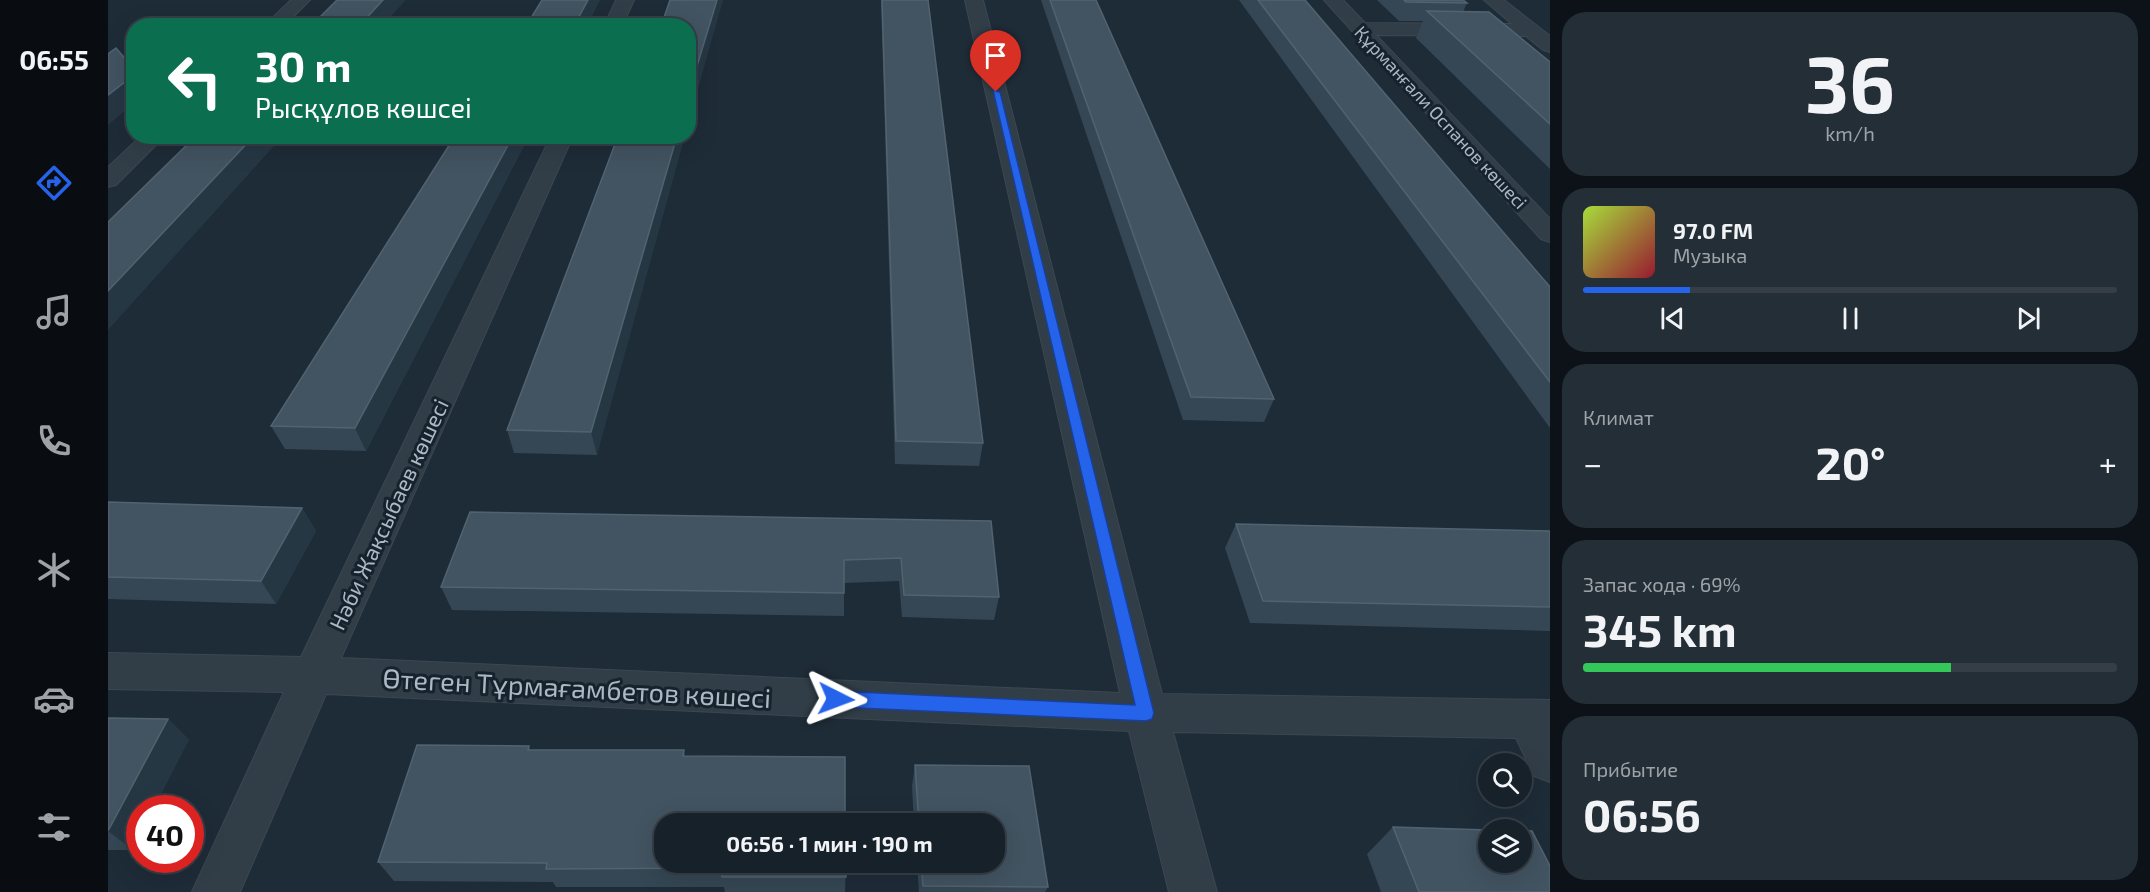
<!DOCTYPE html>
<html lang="ru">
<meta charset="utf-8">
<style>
body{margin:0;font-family:"Exo 2",sans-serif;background:#232e36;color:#f1f3f6;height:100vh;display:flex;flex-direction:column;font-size:22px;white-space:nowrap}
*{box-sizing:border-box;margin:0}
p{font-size:20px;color:#9ea3a8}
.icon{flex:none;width:33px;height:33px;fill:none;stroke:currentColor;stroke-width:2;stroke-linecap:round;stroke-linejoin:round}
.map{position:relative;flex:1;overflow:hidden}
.details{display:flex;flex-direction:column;gap:12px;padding:12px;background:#0c1217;width:600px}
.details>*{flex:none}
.banner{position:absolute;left:18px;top:18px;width:570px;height:126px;border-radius:24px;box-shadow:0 6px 24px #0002,0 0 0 2px #353e47;background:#0b6e4f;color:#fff;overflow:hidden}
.buttons{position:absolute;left:1370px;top:753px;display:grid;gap:12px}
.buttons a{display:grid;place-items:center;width:54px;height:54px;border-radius:50%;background:#16212a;box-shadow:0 6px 24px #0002,0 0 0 2px #353e47;font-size:30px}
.speed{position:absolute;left:18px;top:795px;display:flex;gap:12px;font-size:30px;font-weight:700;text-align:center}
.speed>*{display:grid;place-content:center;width:78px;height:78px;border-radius:50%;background:#16212a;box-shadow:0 6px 24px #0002,0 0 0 2px #353e47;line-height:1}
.speed .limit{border:9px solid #d22;background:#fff;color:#111}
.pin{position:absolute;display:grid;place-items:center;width:51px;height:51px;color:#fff;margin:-62px -26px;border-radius:50% 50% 50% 0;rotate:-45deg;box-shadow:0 0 6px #0007}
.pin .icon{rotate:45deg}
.me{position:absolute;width:66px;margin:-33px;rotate:93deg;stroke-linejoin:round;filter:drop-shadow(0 0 4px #0008)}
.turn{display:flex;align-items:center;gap:21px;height:126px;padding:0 30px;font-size:27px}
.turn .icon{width:78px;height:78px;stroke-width:2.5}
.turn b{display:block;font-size:42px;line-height:51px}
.big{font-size:45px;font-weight:700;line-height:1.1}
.details .widget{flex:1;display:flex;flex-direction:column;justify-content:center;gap:9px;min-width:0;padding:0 21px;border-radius:24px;background:#232e36}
.details .dial{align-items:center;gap:0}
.dial b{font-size:78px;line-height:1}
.song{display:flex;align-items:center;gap:18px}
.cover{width:72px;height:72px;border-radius:9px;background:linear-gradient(135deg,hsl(80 70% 55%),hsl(350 70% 35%))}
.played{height:6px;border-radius:3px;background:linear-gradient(90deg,#2563eb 20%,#353e47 20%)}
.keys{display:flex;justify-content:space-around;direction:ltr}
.heat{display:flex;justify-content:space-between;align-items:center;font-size:33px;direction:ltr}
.charge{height:9px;border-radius:4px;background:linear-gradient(90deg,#34c759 69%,#353e47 0)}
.trip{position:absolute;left:546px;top:813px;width:351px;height:60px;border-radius:24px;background:#16212a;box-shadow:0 6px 24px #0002,0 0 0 2px #353e47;font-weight:700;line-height:60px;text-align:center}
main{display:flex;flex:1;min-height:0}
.dock{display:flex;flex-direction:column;width:108px;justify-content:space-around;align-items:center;background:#090d11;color:#9ea3a8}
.dock .icon{width:42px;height:42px}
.dock .on{color:#2563eb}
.dock b{font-size:27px;color:#f1f3f6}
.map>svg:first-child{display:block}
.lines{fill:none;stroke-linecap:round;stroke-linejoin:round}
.minor-casing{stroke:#3b4751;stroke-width:2}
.minor{fill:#313e48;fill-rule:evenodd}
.wall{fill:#354754}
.shaded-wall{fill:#263744}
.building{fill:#425361;stroke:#526370;stroke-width:1.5}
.route{fill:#2563eb;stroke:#184099;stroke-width:1.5}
.labels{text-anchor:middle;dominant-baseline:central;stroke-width:6;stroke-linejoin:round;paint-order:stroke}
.far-street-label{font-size:18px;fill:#abb9c5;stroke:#17232c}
.street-label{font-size:22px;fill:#abb9c5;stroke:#17232c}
.near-street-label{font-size:27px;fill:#abb9c5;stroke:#17232c}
</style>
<main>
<nav class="dock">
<b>06:55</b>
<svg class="icon on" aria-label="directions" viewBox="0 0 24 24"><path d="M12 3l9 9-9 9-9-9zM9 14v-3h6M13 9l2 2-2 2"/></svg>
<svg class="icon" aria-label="music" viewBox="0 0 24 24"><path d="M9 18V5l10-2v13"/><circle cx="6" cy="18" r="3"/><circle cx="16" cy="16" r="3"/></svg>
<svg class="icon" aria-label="phone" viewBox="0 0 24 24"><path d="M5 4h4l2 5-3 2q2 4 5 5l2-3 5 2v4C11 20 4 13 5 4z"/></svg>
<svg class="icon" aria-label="climate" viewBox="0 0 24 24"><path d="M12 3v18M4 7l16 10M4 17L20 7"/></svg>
<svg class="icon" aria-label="car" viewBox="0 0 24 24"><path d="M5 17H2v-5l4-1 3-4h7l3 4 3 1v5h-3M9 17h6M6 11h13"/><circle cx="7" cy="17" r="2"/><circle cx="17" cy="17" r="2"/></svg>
<svg class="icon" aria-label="filters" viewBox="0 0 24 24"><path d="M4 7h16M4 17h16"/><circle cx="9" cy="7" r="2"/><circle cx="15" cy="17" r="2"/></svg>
</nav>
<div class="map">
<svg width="1442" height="892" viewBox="0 0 1442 892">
<rect width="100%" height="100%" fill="#1e2c38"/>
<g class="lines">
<defs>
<path id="minor" d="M 183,0 L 202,0 L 176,26 L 156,26 Z
M 508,0 L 526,0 L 514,26 L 496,26 Z
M 857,0 L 875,0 L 1054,694 L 1442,700 L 1442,782 L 1426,776 L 1408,738 L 1065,732 L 1109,892 L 1061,892 L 1021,731 L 218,694 L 132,892 L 84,892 L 176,692 L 0,689 L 0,653 L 193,657 L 443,136 L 465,136 L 233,658 L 1012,693 Z
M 1216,0 L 1235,0 L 1257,23 L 1404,24 L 1376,0 L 1396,0 L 1442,36 L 1442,52 L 1435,50 L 1418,36 L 1268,35 L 1442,219 L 1442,242 L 1433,239 Z
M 33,136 L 57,136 L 8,185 L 0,187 L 0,167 Z"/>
</defs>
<!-- minor casing -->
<use href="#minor" class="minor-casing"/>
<!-- minor -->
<use href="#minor" class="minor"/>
</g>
<!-- wall -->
<path class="wall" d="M 773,0 L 820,0 L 875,443 L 871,466 L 787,464 Z
M 933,0 L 988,0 L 1166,399 L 1156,422 L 1075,420 Z
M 1131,0 L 1197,0 L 1442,287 L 1442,428 Z
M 1269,0 L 1355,0 L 1359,3 L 1355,12 L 1442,62 L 1442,169 L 1308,38 L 1315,21 L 1291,21 Z
M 347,136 L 421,136 L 258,451 L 177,449 L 163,426 Z
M 510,136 L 489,455 L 406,453 L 399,430 Z
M 0,502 L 194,508 L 208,531 L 168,604 L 0,599 Z
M 883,521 L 891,597 L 886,620 L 794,617 L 791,581 L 736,583 L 736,616 L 344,610 L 333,587 Z
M 1128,524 L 1442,531 L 1442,631 L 1142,623 L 1117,548 Z
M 0,718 L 60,719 L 81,740 L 32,808 L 32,837 L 25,850 L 0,850 Z
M 421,746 L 422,750 L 576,750 L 577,756 L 738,862 L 737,892 L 617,892 L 616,887 L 448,887 L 445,882 L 286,881 L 270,862 Z
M 807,765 L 921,766 L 940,887 L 937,892 L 811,892 L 809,862 L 886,862 L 886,824 L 806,824 L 804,786 Z
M 1285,827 L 1442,892 L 1273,892 L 1259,854 Z"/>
<!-- shaded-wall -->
<path class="shaded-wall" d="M 275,0 L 296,0 L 297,1 L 274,26 L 251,26 Z
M 480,0 L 492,0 L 479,26 L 466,26 Z
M 609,0 L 615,0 L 580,124 L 580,96 Z
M 26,75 L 26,103 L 0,125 L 0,95 Z
M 146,136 L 175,136 L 0,330 L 0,291 Z
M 405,136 L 421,136 L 258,451 L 247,428 Z
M 569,136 L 577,136 L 489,455 L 483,432 Z
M 194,508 L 208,531 L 168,604 L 153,581 Z
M 60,719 L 81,740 L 46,808 L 32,808 L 32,837 L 25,850 L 0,831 Z"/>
<!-- building -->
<path class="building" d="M 229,0 L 275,0 L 251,26 L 203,26 Z
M 434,0 L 480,0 L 466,26 L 418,26 Z
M 562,0 L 609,0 L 580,96 L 580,26 L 553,26 Z
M 774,0 L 820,0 L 875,443 L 788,441 Z
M 942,0 L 988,0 L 1166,399 L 1083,397 Z
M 1150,0 L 1197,0 L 1442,287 L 1442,382 Z
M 1296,0 L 1355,0 L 1359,3 L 1298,2 Z
M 1319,11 L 1381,12 L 1442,62 L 1442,124 Z
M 8,48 L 26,69 L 26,75 L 0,95 L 0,54 Z
M 88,136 L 146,136 L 0,291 L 0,222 Z
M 347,136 L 405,136 L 247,428 L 163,426 Z
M 510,136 L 569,136 L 483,432 L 399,430 Z
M 0,502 L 194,508 L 153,581 L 0,577 Z
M 362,512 L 883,521 L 891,597 L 796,595 L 793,558 L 736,560 L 736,593 L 333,587 Z
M 1128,524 L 1442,531 L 1442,607 L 1155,601 Z
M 0,718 L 60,719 L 0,831 Z
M 309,745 L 421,746 L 420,750 L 576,750 L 575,756 L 737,757 L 737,824 L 556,824 L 556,862 L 738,862 L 738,877 L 614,877 L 615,868 L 438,869 L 439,863 L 270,862 Z
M 807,765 L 921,766 L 940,887 L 815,886 L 813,862 L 886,862 L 886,824 L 811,824 Z
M 1285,827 L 1380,830 L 1380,862 L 1413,862 L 1413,830 L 1424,831 L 1442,866 L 1442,892 L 1311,892 Z"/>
<!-- route -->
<path class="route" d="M 885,90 L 892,92 L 1046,713 L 1044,719 L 1038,721 L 728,707 L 722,704 L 720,699 L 722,693 L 728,691 L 1027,705 Z"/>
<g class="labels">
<!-- far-street labels -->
<g class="far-street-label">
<text transform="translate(1333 117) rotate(47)">Құрманғали Оспанов көшесі</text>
</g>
<!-- street labels -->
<g class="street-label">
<text transform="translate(280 514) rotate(-65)">Нәби Жақсыбаев көшесі</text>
</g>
<!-- near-street labels -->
<g class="near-street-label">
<text transform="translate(469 687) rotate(3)">Өтеген Тұрмағамбетов көшесі</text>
</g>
</g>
</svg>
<div class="buttons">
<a><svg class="icon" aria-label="search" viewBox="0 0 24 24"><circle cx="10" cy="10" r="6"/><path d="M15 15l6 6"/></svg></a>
<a><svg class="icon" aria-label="layers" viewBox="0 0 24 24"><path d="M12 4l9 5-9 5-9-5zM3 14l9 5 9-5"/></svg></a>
</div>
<div class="speed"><div class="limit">40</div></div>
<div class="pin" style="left:888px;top:92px;background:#d93025"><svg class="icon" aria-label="arrive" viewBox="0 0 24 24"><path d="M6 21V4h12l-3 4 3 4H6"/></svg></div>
<svg class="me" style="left:728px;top:699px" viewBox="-20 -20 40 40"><path d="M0-17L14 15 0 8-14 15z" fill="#2563eb" stroke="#fff" stroke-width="4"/></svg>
<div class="trip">06:56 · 1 мин · 190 m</div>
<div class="banner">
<div class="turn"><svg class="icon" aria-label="left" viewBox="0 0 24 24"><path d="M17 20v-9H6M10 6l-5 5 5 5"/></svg><div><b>30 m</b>Рысқұлов көшсеі</div></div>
</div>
</div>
<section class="details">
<div class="widget dial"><b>36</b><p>km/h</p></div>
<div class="widget">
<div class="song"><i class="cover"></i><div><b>97.0 FM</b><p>Музыка</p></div></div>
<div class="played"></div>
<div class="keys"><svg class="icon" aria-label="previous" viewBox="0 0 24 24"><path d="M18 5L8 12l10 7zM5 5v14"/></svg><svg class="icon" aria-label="pause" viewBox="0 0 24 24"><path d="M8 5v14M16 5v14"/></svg><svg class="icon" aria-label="next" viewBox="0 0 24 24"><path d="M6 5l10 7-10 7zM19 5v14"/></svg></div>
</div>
<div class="widget"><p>Климат</p>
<div class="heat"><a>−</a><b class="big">20°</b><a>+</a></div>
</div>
<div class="widget"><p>Запас хода · 69%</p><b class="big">345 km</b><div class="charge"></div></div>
<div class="widget"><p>Прибытие</p><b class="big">06:56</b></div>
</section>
</main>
